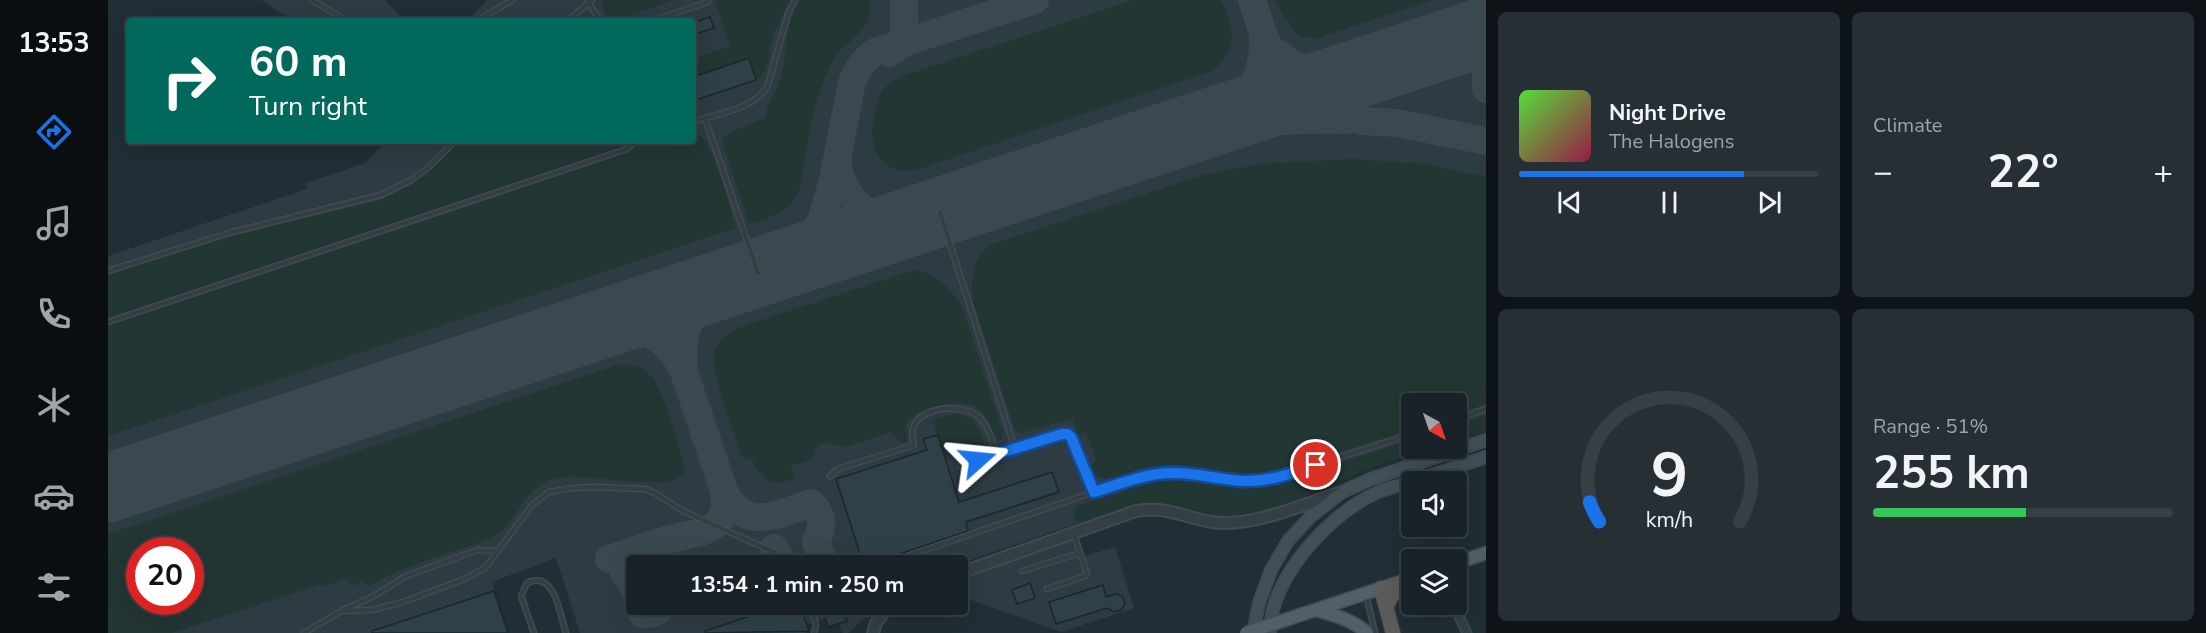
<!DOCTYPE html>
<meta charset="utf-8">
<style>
body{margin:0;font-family:"Nunito Sans",sans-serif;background:#252f34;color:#f1f3f6;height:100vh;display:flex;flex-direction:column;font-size:22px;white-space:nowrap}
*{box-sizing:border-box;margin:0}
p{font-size:20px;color:#9fa4a8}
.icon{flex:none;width:33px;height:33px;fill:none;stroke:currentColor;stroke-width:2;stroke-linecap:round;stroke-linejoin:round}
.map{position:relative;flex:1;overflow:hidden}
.details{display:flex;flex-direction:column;gap:12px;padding:12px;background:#0d1316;width:720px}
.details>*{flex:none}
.guide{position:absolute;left:18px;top:18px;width:570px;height:126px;border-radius:6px;box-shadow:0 6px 24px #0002,0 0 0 2px #363f45;background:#00695c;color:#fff;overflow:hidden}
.needle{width:39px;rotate:140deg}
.controls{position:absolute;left:1293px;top:393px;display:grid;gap:12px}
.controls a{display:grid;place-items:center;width:66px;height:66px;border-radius:6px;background:#182228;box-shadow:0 6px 24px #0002,0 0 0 2px #363f45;font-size:30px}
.speed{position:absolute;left:18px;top:537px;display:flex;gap:12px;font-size:30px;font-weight:700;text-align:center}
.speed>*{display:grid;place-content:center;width:78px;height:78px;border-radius:50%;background:#182228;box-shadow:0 6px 24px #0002,0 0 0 2px #363f45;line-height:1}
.speed .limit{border:9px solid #d22;background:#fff;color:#111}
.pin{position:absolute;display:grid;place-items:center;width:51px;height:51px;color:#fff;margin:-26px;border:3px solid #fff;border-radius:50%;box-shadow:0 2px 6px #0007}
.me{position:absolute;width:66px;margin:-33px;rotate:72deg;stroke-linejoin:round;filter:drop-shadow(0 0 4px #0008)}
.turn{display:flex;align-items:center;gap:21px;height:126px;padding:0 24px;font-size:27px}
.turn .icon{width:78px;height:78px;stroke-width:2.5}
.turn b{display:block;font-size:42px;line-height:51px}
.big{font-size:45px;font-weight:700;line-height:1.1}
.details .tile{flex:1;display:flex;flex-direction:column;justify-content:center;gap:9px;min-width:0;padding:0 21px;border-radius:9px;background:#252f34}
.details .dial{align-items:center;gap:0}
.dial svg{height:156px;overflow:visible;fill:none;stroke:#363f45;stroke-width:7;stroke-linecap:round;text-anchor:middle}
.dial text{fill:#f1f3f6;stroke:none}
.song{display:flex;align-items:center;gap:18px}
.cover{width:72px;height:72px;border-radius:9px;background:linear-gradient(135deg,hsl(110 70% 55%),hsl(340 70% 35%))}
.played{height:6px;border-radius:3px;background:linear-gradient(90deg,#1a73e8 75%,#363f45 75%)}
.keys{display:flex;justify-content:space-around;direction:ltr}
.heat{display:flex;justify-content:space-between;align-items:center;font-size:33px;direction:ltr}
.charge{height:9px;border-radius:4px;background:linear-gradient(90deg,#34c759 51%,#363f45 0)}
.details .tiles{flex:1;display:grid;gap:12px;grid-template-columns:repeat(2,1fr)}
.trip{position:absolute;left:518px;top:555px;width:342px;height:60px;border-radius:6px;background:#182228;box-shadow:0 6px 24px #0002,0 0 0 2px #363f45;font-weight:700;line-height:60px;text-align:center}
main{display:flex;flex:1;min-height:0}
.tabs{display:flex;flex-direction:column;width:108px;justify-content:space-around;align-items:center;background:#0a0e10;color:#9fa4a8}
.tabs .icon{width:42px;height:42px}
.tabs .on{color:#1a73e8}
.tabs b{font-size:27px;color:#f1f3f6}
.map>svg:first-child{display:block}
.airport{fill:#2d3b42;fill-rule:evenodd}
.green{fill:#223633;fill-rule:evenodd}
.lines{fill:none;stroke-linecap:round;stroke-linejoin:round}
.taxiway{stroke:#3a4950;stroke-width:28}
.runway{stroke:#3a4950;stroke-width:69}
.building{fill:#2f4048;stroke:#1b262c;stroke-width:1.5}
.service-casing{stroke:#404b52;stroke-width:7}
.minor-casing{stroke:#404b52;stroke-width:11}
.tertiary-casing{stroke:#404b52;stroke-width:14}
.secondary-casing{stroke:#404b52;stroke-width:14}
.primary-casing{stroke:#404b52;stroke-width:15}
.trunk-casing{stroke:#3e4a50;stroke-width:16}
.service{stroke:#333f45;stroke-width:4}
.minor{stroke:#333f45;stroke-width:8}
.tertiary{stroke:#333f45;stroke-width:10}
.secondary{stroke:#415058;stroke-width:10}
.primary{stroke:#515f66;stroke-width:12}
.trunk{stroke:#5e5c5b;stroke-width:14}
.primary-bridge-casing{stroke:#404b52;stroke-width:15;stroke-linecap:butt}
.primary-bridge{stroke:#515f66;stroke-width:12}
.route-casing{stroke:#114b97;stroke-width:15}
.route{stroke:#1a73e8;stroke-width:10}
</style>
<main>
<nav class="tabs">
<b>13:53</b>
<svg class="icon on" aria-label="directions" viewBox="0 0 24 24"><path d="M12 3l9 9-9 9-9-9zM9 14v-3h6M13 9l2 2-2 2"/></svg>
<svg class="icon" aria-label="music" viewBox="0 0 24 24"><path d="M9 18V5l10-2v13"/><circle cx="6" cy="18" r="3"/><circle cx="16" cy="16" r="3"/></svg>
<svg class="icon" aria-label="phone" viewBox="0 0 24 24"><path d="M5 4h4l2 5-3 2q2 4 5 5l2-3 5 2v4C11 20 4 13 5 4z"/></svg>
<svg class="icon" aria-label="climate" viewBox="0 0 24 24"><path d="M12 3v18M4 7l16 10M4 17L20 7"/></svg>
<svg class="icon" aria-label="car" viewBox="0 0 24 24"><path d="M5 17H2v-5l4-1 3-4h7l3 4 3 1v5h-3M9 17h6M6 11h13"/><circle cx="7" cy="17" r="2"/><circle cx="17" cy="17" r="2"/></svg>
<svg class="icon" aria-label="filters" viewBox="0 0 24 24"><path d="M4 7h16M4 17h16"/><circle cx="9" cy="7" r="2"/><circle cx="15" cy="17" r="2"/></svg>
</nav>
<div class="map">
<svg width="1378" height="633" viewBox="0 0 1378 633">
<rect width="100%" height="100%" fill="#202e35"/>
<!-- airport -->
<path class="airport" d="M 153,0 L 277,0 L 297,21 L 185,21 Z
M 379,0 L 1378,0 L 1378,426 L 1349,436 L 1348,404 L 1304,404 L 1304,448 L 1120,514 L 1060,500 L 1020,506 L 848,565 L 528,566 L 528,604 L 773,605 L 740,633 L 735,633 L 731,623 L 717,619 L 699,624 L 701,631 L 696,633 L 472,633 L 448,558 L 384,582 L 400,633 L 0,633 L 0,256 L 199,189 L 198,183 L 257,163 L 279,141 L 585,141 L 585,21 L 355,21 L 363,17 ZM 32,550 L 82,550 L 82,602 L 32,602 Z
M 971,537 L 977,556 L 1007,547 L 1026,608 L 953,632 L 849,595 L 849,578 Z"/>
<!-- green -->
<path class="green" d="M 497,0 L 566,0 L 506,20 C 497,16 495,12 494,2 Z
M 607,0 L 682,0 C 676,11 670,24 665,36 C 659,51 664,71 648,80 L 640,58 L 585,77 L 585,59 L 622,46 Z
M 692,0 L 761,0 C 767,33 738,37 725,61 C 703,98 700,147 692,188 C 681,214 666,216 641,224 L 614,141 L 619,134 L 658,118 C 657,105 667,95 671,83 C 681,57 675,23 692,0 Z
M 1025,0 L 1112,0 C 1127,27 1131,55 1101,72 L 811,169 C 772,177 759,149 766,116 C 768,107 770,97 776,89 C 781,83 787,80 795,76 Z
M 1167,0 L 1325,0 L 1209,38 L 1192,37 L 1177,18 Z
M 585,130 C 606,136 621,207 628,228 L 0,436 L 0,324 L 546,141 L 585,141 Z
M 351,141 L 522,141 L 517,147 L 0,319 L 0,275 L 119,236 L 273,200 L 305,183 L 322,171 Z
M 1244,159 L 1317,164 L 1378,177 L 1378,404 L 1349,414 L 1348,404 L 1304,404 L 1303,429 C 1276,438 1249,447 1221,456 C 1193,465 1166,475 1137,476 C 1120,476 1104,470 1087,467 C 1074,465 1060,465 1046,466 C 1027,467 992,493 982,467 L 988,461 L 978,432 L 971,437 L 964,418 L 913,433 L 907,430 L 865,301 C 862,282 865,255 884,244 L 1099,174 L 1155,164 Z
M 806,270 C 827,271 844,290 854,307 L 895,432 L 894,440 L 891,441 C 883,430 880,414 868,407 C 853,398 807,407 799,423 C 796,428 799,436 799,441 L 793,443 L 783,432 L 738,447 L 715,442 L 706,451 L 706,458 L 683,466 L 686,479 L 671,483 L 657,480 L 657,475 L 646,467 L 645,460 L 635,458 C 628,437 603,373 606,355 C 609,341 618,334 630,328 Z
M 510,365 C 522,364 532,366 541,374 C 556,388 569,445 577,466 C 576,469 576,473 574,475 C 562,492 477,473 453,477 C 414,483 414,520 386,536 C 373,544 357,547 343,552 C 315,561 288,570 263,585 L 259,586 L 253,581 L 246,586 L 237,579 L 214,587 L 213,584 L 64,633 L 0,633 L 0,534 ZM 32,550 L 82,550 L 82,602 L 32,602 Z
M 846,414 C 867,415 871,428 877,445 L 837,458 L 825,420 Z
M 1378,415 L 1378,431 L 1349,441 L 1349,425 Z
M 1303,440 L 1304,448 L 1326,449 L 1308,455 L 1307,453 C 1292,458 1277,462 1263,468 C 1220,486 1177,509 1130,516 C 1106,519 1086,507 1063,504 C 1032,499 1002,513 974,523 L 968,522 C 964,517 966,511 969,506 L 1035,485 L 1055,480 L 1076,480 L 1138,487 L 1170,483 Z"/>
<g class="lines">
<!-- taxiway -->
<path class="taxiway" d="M 1144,0 L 1155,34 L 1170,64 L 1195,92 L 1211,103 L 1253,121 L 1289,123 L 1378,141
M 781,53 L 796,43 L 796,0
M 1171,54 C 1193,75 1223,76 1251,73
M 1378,75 L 1378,89
M 1107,121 C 1142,98 1157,76 1155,34
M 1010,153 C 1034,147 1058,139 1082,134 C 1133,121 1186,119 1239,120
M 729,160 C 733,192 755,221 790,220 C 800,220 812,217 822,215
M 657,270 L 692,248 L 704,235 L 713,221 L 725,180 L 743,87 C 747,71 754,61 767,52 L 927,0
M 473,331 C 517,320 555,327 576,372 L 616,491 C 638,533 668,515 703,503 C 716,515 715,528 708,542 L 714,558 L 704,566
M 576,372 C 571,329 584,306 618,283
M 666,548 L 674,561 L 680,566
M 524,552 L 516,558 L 513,565 C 517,579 525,582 528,592
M 501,559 C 521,553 540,545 559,540 C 589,531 623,535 616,491
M 532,604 L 534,614 C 543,615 552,612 556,604"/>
<!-- runway -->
<path class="runway" d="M 0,488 L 1378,31"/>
</g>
<!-- building -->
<path class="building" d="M 602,17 L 606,28 L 585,35 L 585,23 Z
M 641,58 L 648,80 L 585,101 L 585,77 Z
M 830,435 L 851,502 L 944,472 L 951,492 L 858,522 L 860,531 L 756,566 L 728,479 L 819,450 L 815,439 Z
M 922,583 L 927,598 L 909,604 L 904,590 Z
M 995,585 L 998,597 L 1008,594 L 1015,597 L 1017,604 L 1013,610 L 1006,612 L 999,608 L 948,624 L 941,602 Z
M 386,591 L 400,633 L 264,633 L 264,631 Z
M 679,604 L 692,604 L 701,631 L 597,633 L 597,631 Z
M 713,604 L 734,604 L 739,621 L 720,627 Z"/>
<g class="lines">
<defs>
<path id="service" d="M 204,0 L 239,21
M 479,0 L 489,16 L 488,21
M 489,16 L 496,21
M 368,21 L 405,0
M 459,21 L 484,0
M 543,21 L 600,2 L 600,0
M 597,118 L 650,273
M 585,122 C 610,113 647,110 660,85 L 680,14 L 687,0
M 832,212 L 907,449
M 0,271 L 121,233 L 273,195 L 303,180 L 320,168 L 347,141
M 0,322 L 519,149 L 528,141
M 1348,419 L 1378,409
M 852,466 L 954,434 L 959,434 L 963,437 L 986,492 L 1031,478 L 1050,474 L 1076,473 L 1136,481 L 1170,477 L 1304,434
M 722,476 L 730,469 L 806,445 C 805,439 803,432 806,426 C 814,406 855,404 870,416 C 881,425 884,442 889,455
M 770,566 L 986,492
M 914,571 L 972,553
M 939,589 L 977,576 L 979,574 L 966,534
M 1258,594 L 1267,633
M 703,604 L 708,625 L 706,633
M 233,611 L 264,610 L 295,602 L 359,578 L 378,567 L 424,505 L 441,492 L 465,488 L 488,487 L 537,489 L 547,493 L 575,511 L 697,566
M 196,633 L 233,611 L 264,597 L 298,576 L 370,550 L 389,551
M 426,633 L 413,596 L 419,583 C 447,569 452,615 458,633"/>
<path id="minor" d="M 1345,604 L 1359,633"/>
<path id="tertiary" d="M 849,574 L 1028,511 C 1063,506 1073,517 1104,522 C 1144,528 1196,504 1234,492
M 765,633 L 768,623 L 782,604"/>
<path id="secondary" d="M 1304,482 L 1378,457
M 1145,633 L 1151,603 L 1163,570 L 1180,541 L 1202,517 L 1234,492 L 1263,479 L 1378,440
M 1162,633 C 1163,625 1163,617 1165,610 C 1177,564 1225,513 1268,493 C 1279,488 1292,486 1304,482"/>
<path id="primary" d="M 1348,563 L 1378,553
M 1208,610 C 1226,615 1245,620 1259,633
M 1195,614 L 1304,578"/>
<path id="trunk" d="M 1273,588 L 1285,633
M 1278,607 L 1286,592 L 1297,580"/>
</defs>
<!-- service casing -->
<use href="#service" class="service-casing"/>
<!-- minor casing -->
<use href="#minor" class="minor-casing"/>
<!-- tertiary casing -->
<use href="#tertiary" class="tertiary-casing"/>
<!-- secondary casing -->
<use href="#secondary" class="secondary-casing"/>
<!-- primary casing -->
<use href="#primary" class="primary-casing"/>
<!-- trunk casing -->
<use href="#trunk" class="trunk-casing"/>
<!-- service -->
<use href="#service" class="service"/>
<!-- minor -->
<use href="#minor" class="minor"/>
<!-- tertiary -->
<use href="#tertiary" class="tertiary"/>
<!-- secondary -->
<use href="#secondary" class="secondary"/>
<!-- primary -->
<use href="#primary" class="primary"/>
<!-- trunk -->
<use href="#trunk" class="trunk"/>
<defs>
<path id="primary-bridge" d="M 1138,633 L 1195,614"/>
</defs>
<!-- primary-bridge casing -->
<use href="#primary-bridge" class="primary-bridge-casing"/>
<!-- primary-bridge -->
<use href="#primary-bridge" class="primary-bridge"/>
</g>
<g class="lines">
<defs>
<path id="route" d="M 870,460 L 954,434 L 959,434 L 963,437 L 986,492 C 1011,484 1036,474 1062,473 C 1087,472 1111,480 1136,481 C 1161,482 1185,473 1208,465"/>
</defs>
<!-- route casing -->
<use href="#route" class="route-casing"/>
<!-- route -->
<use href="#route" class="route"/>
</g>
</svg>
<div class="controls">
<a><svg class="needle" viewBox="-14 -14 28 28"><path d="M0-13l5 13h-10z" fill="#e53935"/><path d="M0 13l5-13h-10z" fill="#9fa4a8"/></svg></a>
<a><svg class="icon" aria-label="sound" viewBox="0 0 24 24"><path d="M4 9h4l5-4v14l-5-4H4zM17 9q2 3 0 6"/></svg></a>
<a><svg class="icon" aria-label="layers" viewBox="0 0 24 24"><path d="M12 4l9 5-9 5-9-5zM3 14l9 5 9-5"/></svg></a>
</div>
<div class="speed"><div class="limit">20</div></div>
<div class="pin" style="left:1208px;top:465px;background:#d93025"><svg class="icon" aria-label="arrive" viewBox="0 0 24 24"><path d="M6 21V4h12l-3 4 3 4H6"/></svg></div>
<svg class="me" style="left:870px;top:460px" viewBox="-20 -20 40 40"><path d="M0-17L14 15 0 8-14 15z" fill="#1a73e8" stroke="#fff" stroke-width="4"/></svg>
<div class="trip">13:54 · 1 min · 250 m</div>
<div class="guide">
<div class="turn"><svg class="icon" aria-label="right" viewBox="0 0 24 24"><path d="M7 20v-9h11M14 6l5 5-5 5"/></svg><div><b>60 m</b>Turn right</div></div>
</div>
</div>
<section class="details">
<div class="tiles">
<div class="tile">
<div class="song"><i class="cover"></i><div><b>Night Drive</b><p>The Halogens</p></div></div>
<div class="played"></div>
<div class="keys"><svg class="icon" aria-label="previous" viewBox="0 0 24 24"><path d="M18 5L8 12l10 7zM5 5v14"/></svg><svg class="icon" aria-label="pause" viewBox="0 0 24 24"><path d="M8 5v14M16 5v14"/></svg><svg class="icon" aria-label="next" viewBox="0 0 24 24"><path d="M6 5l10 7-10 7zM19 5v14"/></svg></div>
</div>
<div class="tile"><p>Climate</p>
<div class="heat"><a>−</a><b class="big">22°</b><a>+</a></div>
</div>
<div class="tile dial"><svg viewBox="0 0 100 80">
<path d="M14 69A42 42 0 1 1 86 69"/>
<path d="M14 69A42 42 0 0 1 9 59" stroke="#1a73e8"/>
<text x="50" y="56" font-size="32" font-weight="700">9</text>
<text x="50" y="72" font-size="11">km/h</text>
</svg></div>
<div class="tile"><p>Range · 51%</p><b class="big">255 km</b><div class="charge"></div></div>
</div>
</section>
</main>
